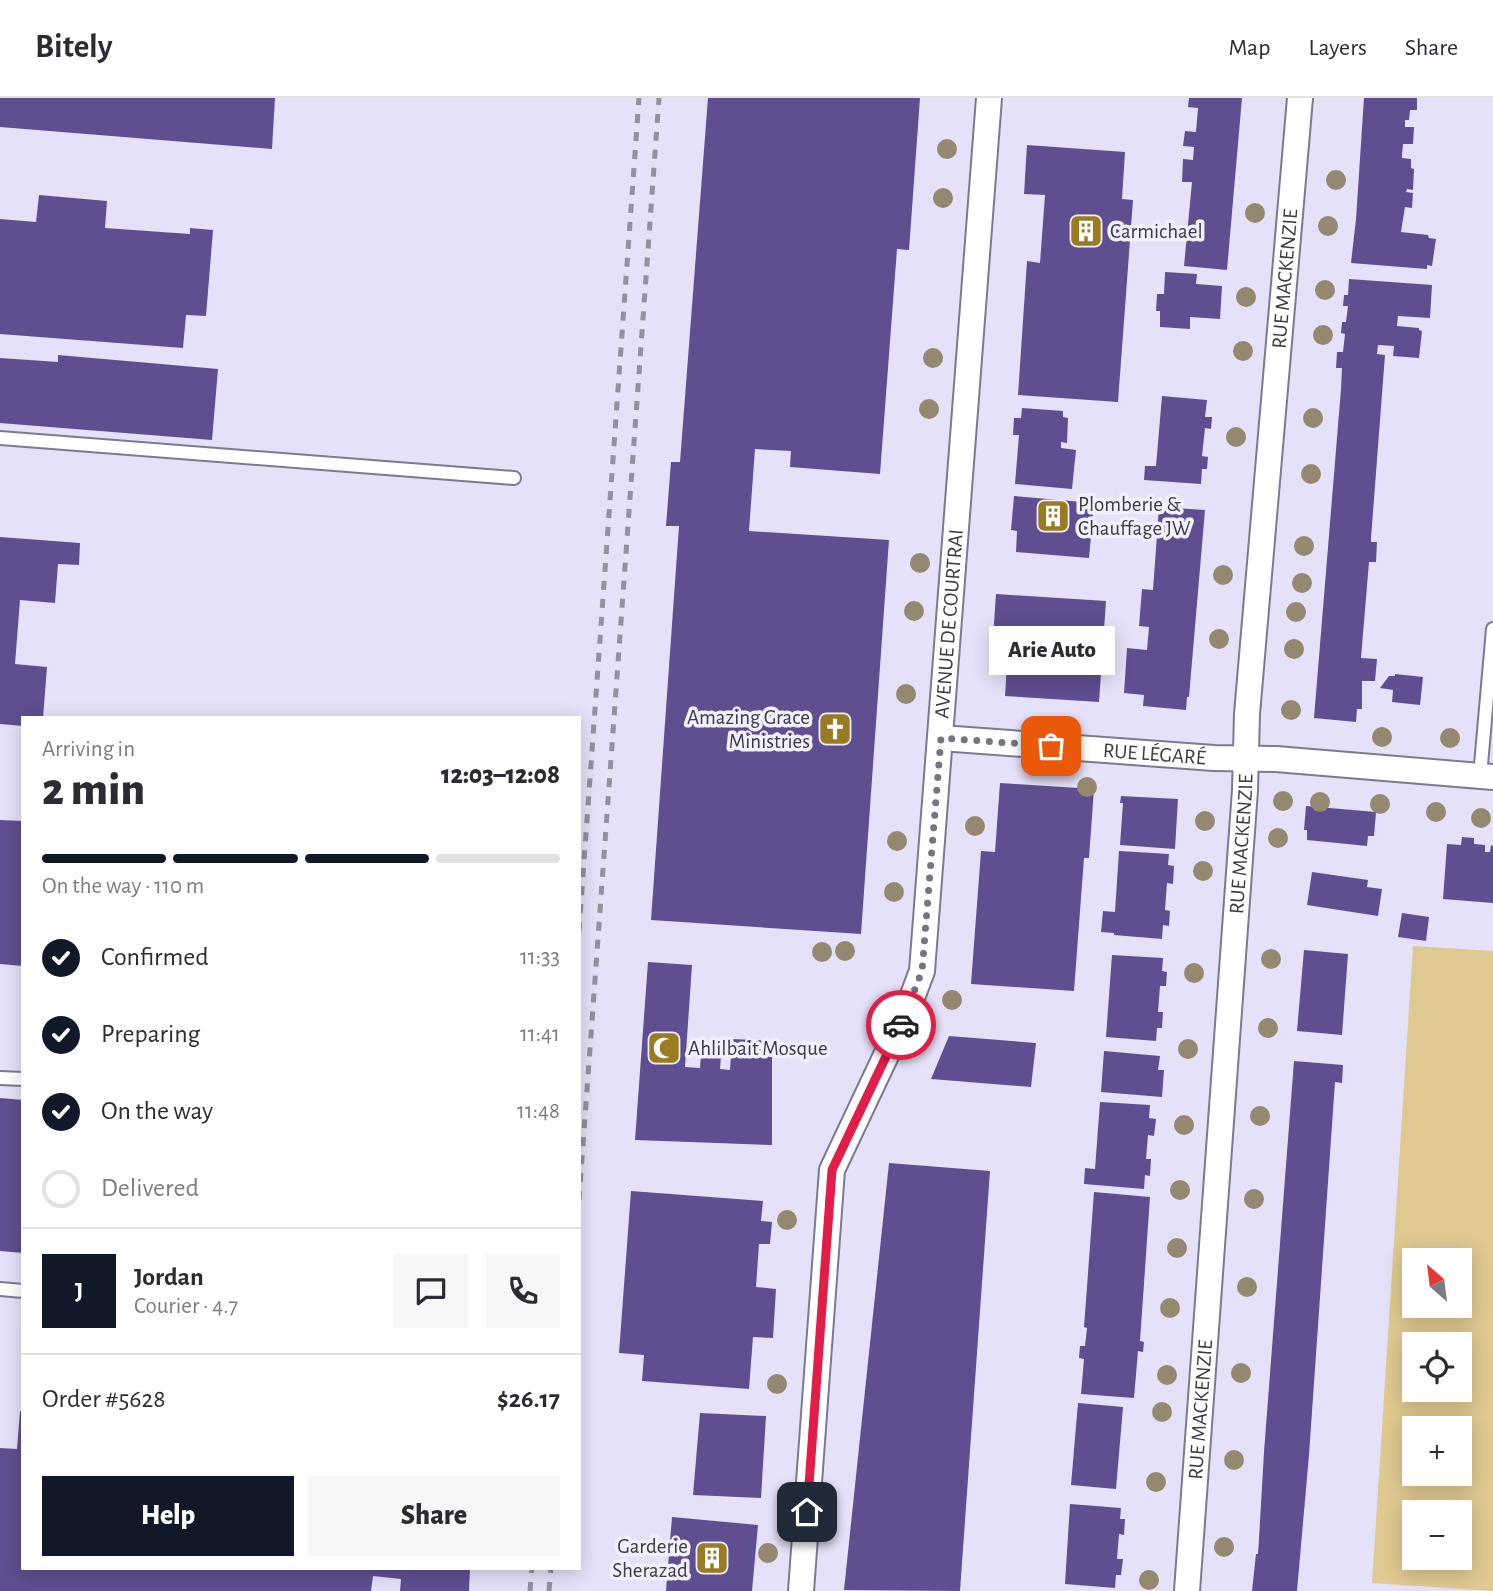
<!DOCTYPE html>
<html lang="en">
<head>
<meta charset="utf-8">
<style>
	body { margin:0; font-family:"Alegreya Sans",sans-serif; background:#f7f7f7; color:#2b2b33; height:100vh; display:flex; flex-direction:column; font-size:26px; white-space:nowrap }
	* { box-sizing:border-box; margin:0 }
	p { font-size:23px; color:#7c7c81 }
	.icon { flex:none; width:38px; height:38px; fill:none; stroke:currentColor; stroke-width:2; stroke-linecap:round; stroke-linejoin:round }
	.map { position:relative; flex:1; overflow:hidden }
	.details { position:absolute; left:21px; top:618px; width:560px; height:854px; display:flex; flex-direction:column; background:#fff; border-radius:0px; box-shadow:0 4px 18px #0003 }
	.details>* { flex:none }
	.needle { width:46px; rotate:332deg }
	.controls { position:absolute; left:1402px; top:1150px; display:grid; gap:14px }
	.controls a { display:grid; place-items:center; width:70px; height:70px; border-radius:0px; background:#fff; box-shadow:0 4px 18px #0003; font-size:35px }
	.pin { position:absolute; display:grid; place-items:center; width:60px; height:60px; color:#fff; margin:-30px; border-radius:14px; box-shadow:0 4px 10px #0006 }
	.courier { position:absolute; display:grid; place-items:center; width:70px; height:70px; margin:-35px; border:5px solid #e11d48; border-radius:50%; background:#fff; color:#222; box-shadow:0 2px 9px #0007 }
	.bubble { position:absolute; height:49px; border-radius:0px; background:#fff; box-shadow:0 4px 18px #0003; font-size:23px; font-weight:800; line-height:49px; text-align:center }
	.overview em { font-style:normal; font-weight:800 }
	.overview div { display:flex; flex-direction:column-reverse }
	.overview { display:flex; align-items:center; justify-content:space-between; height:119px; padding:0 21px }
	h1 { font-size:46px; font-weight:800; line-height:52px }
	.bar { display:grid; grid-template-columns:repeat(4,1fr); gap:10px 7px; align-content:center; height:84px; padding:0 21px }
	.bar i { height:9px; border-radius:5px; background:#e1e1e2 }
	.bar .active { background:#111827 }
	.bar p { grid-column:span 4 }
	.line { display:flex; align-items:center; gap:18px; padding:0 21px; border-top:2px solid #e1e1e2 }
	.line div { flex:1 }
	.round { display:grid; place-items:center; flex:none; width:74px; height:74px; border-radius:0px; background:#f7f7f7 }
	ol { padding:0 21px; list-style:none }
	li { display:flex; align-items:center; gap:21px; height:77px }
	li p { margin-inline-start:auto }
	li .icon { padding:7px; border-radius:50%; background:#111827; color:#fff; stroke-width:4 }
	li:last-child { color:#7c7c81 }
	li i { width:38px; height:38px; border:4px solid #e1e1e2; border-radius:50% }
	.primary-button { display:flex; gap:14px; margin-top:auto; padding:14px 21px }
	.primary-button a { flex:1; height:80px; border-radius:0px; background:#111827; color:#fff; font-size:28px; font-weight:800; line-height:80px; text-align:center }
	.primary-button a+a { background:#f7f7f7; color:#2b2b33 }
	header { display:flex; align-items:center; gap:42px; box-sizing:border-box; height:98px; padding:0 35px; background:#fff; border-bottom:2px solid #e1e1e2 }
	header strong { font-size:33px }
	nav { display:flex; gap:38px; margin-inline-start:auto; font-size:24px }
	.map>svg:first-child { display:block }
	.green { fill:#dfc990; fill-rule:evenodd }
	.building { fill:#5f4f90 }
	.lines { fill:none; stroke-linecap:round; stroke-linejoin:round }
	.service-casing { stroke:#7d798e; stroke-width:16 }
	.minor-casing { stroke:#7d798e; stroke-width:28 }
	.service { stroke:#fff; stroke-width:12 }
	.minor { stroke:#fff; stroke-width:24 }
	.rail { stroke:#9390a0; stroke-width:5; stroke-dasharray:9 9; stroke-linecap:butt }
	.tree { fill:#958870 }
	.done { stroke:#777482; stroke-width:7; stroke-dasharray:0 12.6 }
	.route { stroke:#e11d48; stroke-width:9 }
	.labels { text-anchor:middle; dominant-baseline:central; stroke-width:7; stroke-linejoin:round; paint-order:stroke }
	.poi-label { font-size:21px; fill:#3c3a43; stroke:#f2effe; text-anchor:start }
	.street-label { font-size:21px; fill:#3c3a43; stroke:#f2effe }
</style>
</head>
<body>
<header>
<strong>Bitely</strong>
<nav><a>Map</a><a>Layers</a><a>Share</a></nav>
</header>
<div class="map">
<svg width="1493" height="1493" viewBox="0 0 1493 1493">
	<rect width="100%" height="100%" fill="#e5e1f8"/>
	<path class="green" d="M 1413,848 L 1493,853 L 1493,1493 L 1372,1485 ZM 1414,1162 L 1460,1162 L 1460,1208 L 1414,1208 ZM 1414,1246 L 1460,1246 L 1460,1292 L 1414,1292 ZM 1414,1330 L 1460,1330 L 1460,1376 L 1414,1376 ZM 1414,1414 L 1460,1414 L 1460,1460 L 1414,1460 Z"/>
	<g class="building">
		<polygon points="0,0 275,0 272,51 0,29"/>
		<polygon points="708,0 920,0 909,152 897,151 880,376 790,369 791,353 755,351 749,433 889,442 861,836 651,822 679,428 666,428 671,364 680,364"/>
		<polygon points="1189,0 1242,0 1227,172 1184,168 1192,84 1182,84 1183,61 1193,62 1194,49 1183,48 1185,33 1196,34 1198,10 1188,9"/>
		<polygon points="1364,0 1417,0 1417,12 1410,12 1409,22 1405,22 1405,29 1414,29 1413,46 1403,46 1402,57 1402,60 1411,61 1411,70 1414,71 1413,92 1407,91 1406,94 1413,95 1412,110 1405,109 1401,134 1428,137 1429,140 1436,141 1432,168 1427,167 1427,171 1351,165 1356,121"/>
		<polygon points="1027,47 1125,54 1122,101 1133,102 1118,304 1018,297 1027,163 1040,165 1045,97 1024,96"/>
		<polygon points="39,97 107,103 105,130 190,136 190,130 213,132 206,218 186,217 183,250 0,236 0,121 36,124"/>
		<polygon points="1165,174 1197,176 1196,186 1222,188 1220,221 1190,219 1190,231 1160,229 1160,213 1156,213 1157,196 1164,196"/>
		<polygon points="1349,181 1432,187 1430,220 1398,218 1397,228 1419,230 1419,232 1422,233 1419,260 1393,258 1394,248 1378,247 1377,256 1385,257 1371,440 1371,444 1377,444 1376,464 1369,464 1361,560 1377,561 1375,583 1362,583 1362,611 1357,611 1356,624 1314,620 1341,291 1342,270 1336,270 1337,254 1343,254 1345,236 1341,235 1342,224 1346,224 1348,208 1343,208 1344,197 1348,197"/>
		<polygon points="58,257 218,271 212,342 0,325 0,260 58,264"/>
		<polygon points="1162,298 1207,302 1205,319 1212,319 1211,331 1205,330 1202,358 1208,359 1207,371 1202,371 1201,386 1144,382 1145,368 1156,368"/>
		<polygon points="1022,310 1063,313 1063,319 1068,320 1067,345 1061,344 1061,350 1076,352 1072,391 1015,386 1019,337 1013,337 1014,320 1021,320"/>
		<polygon points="1014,398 1094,405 1089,460 1016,454 1017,433 1011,432"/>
		<polygon points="1159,409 1205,412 1189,599 1187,599 1186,612 1143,608 1144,597 1124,595 1127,550 1147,552 1149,529 1139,528 1142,491 1153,492"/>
		<polygon points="0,439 80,445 79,467 58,466 55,505 20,502 15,566 47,569 43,620 23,620 23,628 0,626"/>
		<polygon points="996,496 1106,503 1099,604 1005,598 1008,548 1084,552 1084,546 993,540"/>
		<polygon points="1395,576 1423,579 1420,607 1392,604 1393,592 1380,590 1389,578 1395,578"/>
		<polygon points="1000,685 1094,691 1089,760 1084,760 1074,893 971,886 981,753 995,754"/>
		<polygon points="1121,698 1178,701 1175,751 1120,747 1123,705 1120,705"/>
		<polygon points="1306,708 1376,714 1374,738 1368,738 1367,748 1307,742 1307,732 1304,732"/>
		<polygon points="0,722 23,723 23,868 0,866"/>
		<polygon points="1462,739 1474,740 1474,746 1485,747 1485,754 1490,754 1491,747 1493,748 1493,805 1443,801 1447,746 1461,747"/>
		<polygon points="1119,753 1169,756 1168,767 1174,768 1173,786 1167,785 1165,812 1170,813 1169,828 1163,827 1162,841 1114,837 1114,835 1101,834 1103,813 1115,814"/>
		<polygon points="1312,774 1368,782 1367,789 1382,791 1378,818 1307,807"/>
		<polygon points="1402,815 1429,819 1426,843 1398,839"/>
		<polygon points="1304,852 1348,856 1342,937 1297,933"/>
		<polygon points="1112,857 1163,860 1162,873 1167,874 1166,888 1160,888 1158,914 1163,914 1162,930 1157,930 1156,943 1106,939"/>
		<polygon points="648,864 692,867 685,969 700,970 701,956 721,958 720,971 730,972 732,941 772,943 772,1047 635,1042"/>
		<polygon points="949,938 1036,945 1031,989 931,981"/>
		<polygon points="1104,953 1160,958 1158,972 1164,972 1162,999 1101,994"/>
		<polygon points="1294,963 1343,967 1342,985 1335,984 1309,1357 1297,1493 1252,1493 1256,1456 1258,1456 1259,1441 1264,1354"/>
		<polygon points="0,1000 23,1002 23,1155 0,1153"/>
		<polygon points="1100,1004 1150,1007 1149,1020 1156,1021 1154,1038 1148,1037 1146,1061 1151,1061 1150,1078 1145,1077 1144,1091 1084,1086 1085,1070 1095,1071"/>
		<polygon points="889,1065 990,1073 960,1493 844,1492"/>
		<polygon points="631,1093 763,1103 761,1123 772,1124 770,1146 759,1146 756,1189 776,1191 773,1240 753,1239 749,1291 642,1283 644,1257 619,1255"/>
		<polygon points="1094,1094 1150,1099 1140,1243 1144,1244 1143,1254 1138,1253 1134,1300 1081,1296 1084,1261 1079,1260 1080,1248 1085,1248 1087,1230 1084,1229"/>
		<polygon points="1078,1305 1123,1309 1116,1391 1071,1387"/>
		<polygon points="20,1313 23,1313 23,1470 470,1470 469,1493 400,1493 401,1481 373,1478 371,1493 0,1493 0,1350 17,1351"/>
		<polygon points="700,1315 766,1318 761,1400 693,1397"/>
		<polygon points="1070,1406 1121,1410 1120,1421 1125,1421 1124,1437 1119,1436 1117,1461 1123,1461 1121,1477 1116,1477 1115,1490 1065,1486"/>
		<polygon points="672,1419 758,1427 752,1493 666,1493"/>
	</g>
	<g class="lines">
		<defs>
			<g id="service">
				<polyline points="0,340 514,380"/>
				<polyline points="1480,678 1493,531"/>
				<polyline points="0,980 23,981"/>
				<polyline points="0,1191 23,1193"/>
			</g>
			<g id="minor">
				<path id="s1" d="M 941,640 L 1214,660 L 1276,661 L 1493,679"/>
				<path id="s2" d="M 801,1493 L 832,1072 L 907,913 L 922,873 L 989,0"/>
				<path id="s3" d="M 1187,1493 L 1245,692 L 1247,616 L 1300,0"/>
			</g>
		</defs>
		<use href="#service" class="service-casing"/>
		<use href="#minor" class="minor-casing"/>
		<use href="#service" class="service"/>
		<use href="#minor" class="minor"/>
		<g class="rail">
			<polyline points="579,833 639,0"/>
			<polyline points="579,1102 659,0"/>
			<polyline points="530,1493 532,1470"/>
			<polyline points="549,1493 551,1470"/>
		</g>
	</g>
	<g class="tree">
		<circle cx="947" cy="51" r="10"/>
		<circle cx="1336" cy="82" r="10"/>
		<circle cx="943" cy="100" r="10"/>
		<circle cx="1255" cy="115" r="10"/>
		<circle cx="1328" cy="128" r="10"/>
		<circle cx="1325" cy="192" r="10"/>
		<circle cx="1246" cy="199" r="10"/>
		<circle cx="1323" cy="237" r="10"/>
		<circle cx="1243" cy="253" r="10"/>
		<circle cx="933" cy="260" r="10"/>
		<circle cx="929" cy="311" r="10"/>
		<circle cx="1313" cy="320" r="10"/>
		<circle cx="1236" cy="339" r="10"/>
		<circle cx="1311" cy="376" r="10"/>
		<circle cx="1304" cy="448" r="10"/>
		<circle cx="920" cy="465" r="10"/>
		<circle cx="1223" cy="477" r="10"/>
		<circle cx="1302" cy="485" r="10"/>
		<circle cx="914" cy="513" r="10"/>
		<circle cx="1296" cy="514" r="10"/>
		<circle cx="1219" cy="541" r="10"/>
		<circle cx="1294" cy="551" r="10"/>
		<circle cx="906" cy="596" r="10"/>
		<circle cx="1291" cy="612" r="10"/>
		<circle cx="1382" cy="639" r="10"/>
		<circle cx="1450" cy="640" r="10"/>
		<circle cx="1087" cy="689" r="10"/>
		<circle cx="1283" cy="703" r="10"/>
		<circle cx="1320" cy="704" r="10"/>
		<circle cx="1380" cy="706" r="10"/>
		<circle cx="1436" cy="714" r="10"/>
		<circle cx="1481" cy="720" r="10"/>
		<circle cx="1205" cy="723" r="10"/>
		<circle cx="975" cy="728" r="10"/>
		<circle cx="1278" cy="740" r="10"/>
		<circle cx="897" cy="743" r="10"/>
		<circle cx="1203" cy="773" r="10"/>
		<circle cx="894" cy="794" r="10"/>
		<circle cx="845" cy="853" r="10"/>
		<circle cx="822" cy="854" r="10"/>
		<circle cx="1271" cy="861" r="10"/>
		<circle cx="1194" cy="875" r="10"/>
		<circle cx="952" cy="902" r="10"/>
		<circle cx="1268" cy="930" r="10"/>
		<circle cx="1188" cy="951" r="10"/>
		<circle cx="1260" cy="1018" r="10"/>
		<circle cx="1184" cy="1027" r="10"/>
		<circle cx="1180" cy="1092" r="10"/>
		<circle cx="1254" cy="1101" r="10"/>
		<circle cx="787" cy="1122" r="10"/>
		<circle cx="1177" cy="1150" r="10"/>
		<circle cx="1247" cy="1189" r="10"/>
		<circle cx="1170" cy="1210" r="10"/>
		<circle cx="1241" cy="1275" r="10"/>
		<circle cx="1167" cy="1277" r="10"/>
		<circle cx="777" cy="1286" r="10"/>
		<circle cx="1162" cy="1314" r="10"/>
		<circle cx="1234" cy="1362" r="10"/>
		<circle cx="1156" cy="1384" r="10"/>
		<circle cx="1224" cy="1449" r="10"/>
		<circle cx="768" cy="1455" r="10"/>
		<circle cx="1149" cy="1482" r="10"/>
	</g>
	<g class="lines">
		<polyline class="done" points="901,927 922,873 941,640 1051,648"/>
		<polyline class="route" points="807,1414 832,1072 901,927"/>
	</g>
	<defs>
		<symbol id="building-square" viewBox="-11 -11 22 22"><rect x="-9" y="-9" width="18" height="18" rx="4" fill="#997b24" stroke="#f2effe"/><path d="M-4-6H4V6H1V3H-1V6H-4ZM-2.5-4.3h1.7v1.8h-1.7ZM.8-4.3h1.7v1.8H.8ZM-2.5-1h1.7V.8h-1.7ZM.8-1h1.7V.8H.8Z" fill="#fff"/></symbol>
		<symbol id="church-square" viewBox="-11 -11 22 22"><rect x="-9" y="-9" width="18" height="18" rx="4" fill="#997b24" stroke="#f2effe"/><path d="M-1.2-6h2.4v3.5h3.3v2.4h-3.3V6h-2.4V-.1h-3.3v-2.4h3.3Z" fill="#fff"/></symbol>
		<symbol id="mosque-square" viewBox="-11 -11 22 22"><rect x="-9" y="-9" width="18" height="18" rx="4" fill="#997b24" stroke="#f2effe"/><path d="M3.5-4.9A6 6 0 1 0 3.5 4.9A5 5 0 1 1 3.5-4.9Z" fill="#fff"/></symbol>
	</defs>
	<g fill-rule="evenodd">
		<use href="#building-square" x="1067" y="114" width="38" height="38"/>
		<use href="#building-square" x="1034" y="399" width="38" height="38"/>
		<use href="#church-square" x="816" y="612" width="38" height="38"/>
		<use href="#mosque-square" x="645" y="931" width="38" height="38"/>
		<use href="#building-square" x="693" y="1441" width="38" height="38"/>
	</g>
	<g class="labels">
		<g class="poi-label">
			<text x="1110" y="133">Carmichael</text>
			<text x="1078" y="406">Plomberie &amp;<tspan x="1078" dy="24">Chauffage JW</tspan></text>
			<text x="810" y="619" text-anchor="end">Amazing Grace<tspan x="810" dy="24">Ministries</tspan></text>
			<text x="688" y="950">Ahlilbait Mosque</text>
			<text x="688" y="1448" text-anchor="end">Garderie<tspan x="688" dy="24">Sherazad</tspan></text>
		</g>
		<g class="street-label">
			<text stroke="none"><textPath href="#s3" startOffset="1316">RUE MACKENZIE</textPath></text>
			<text stroke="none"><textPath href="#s2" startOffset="989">AVENUE DE COURTRAI</textPath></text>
			<text stroke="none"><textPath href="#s1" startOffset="214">RUE LÉGARÉ</textPath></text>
			<text stroke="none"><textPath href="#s3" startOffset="749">RUE MACKENZIE</textPath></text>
			<text stroke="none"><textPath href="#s3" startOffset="182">RUE MACKENZIE</textPath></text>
		</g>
	</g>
</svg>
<div class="controls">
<a><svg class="needle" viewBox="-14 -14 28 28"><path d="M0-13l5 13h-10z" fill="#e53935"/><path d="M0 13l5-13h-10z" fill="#7c7c81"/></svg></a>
<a><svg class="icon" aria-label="locate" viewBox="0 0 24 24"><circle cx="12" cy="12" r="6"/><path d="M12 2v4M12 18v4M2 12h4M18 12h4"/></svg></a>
<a>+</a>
<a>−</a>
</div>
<div class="pin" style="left:1051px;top:648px;background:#ea580c"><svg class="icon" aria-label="bag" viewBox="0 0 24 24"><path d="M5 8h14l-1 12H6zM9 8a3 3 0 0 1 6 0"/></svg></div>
<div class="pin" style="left:807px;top:1414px;background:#1f2937"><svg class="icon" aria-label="home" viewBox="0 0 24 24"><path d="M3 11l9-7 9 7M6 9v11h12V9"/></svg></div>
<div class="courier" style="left:901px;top:927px"><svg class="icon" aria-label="car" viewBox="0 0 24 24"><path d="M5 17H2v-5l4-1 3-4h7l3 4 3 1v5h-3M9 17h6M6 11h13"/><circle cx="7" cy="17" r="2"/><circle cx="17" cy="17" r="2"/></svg></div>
<div class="bubble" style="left:989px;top:528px;width:126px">Arie Auto</div>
<section class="details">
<div class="overview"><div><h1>2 min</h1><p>Arriving in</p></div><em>12:03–12:08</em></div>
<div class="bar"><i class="active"></i><i class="active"></i><i class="active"></i><i></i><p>On the way · 110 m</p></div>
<ol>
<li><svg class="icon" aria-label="check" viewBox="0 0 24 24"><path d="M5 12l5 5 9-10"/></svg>Confirmed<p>11:33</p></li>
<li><svg class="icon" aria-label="check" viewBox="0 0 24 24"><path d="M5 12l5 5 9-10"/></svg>Preparing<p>11:41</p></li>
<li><svg class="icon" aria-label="check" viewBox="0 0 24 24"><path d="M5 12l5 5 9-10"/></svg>On the way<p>11:48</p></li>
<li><i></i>Delivered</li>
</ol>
<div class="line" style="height:126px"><b class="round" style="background:#111827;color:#fff">J</b><div><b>Jordan</b><p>Courier · 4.7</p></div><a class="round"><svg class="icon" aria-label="chat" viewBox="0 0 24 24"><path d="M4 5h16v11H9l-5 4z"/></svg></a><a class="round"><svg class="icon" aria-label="phone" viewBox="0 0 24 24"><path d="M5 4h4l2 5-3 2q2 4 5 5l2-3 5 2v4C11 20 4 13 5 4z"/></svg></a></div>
<div class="line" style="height:91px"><div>Order #5628</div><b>$26.17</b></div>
<div class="primary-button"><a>Help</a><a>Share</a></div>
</section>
</div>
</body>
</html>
